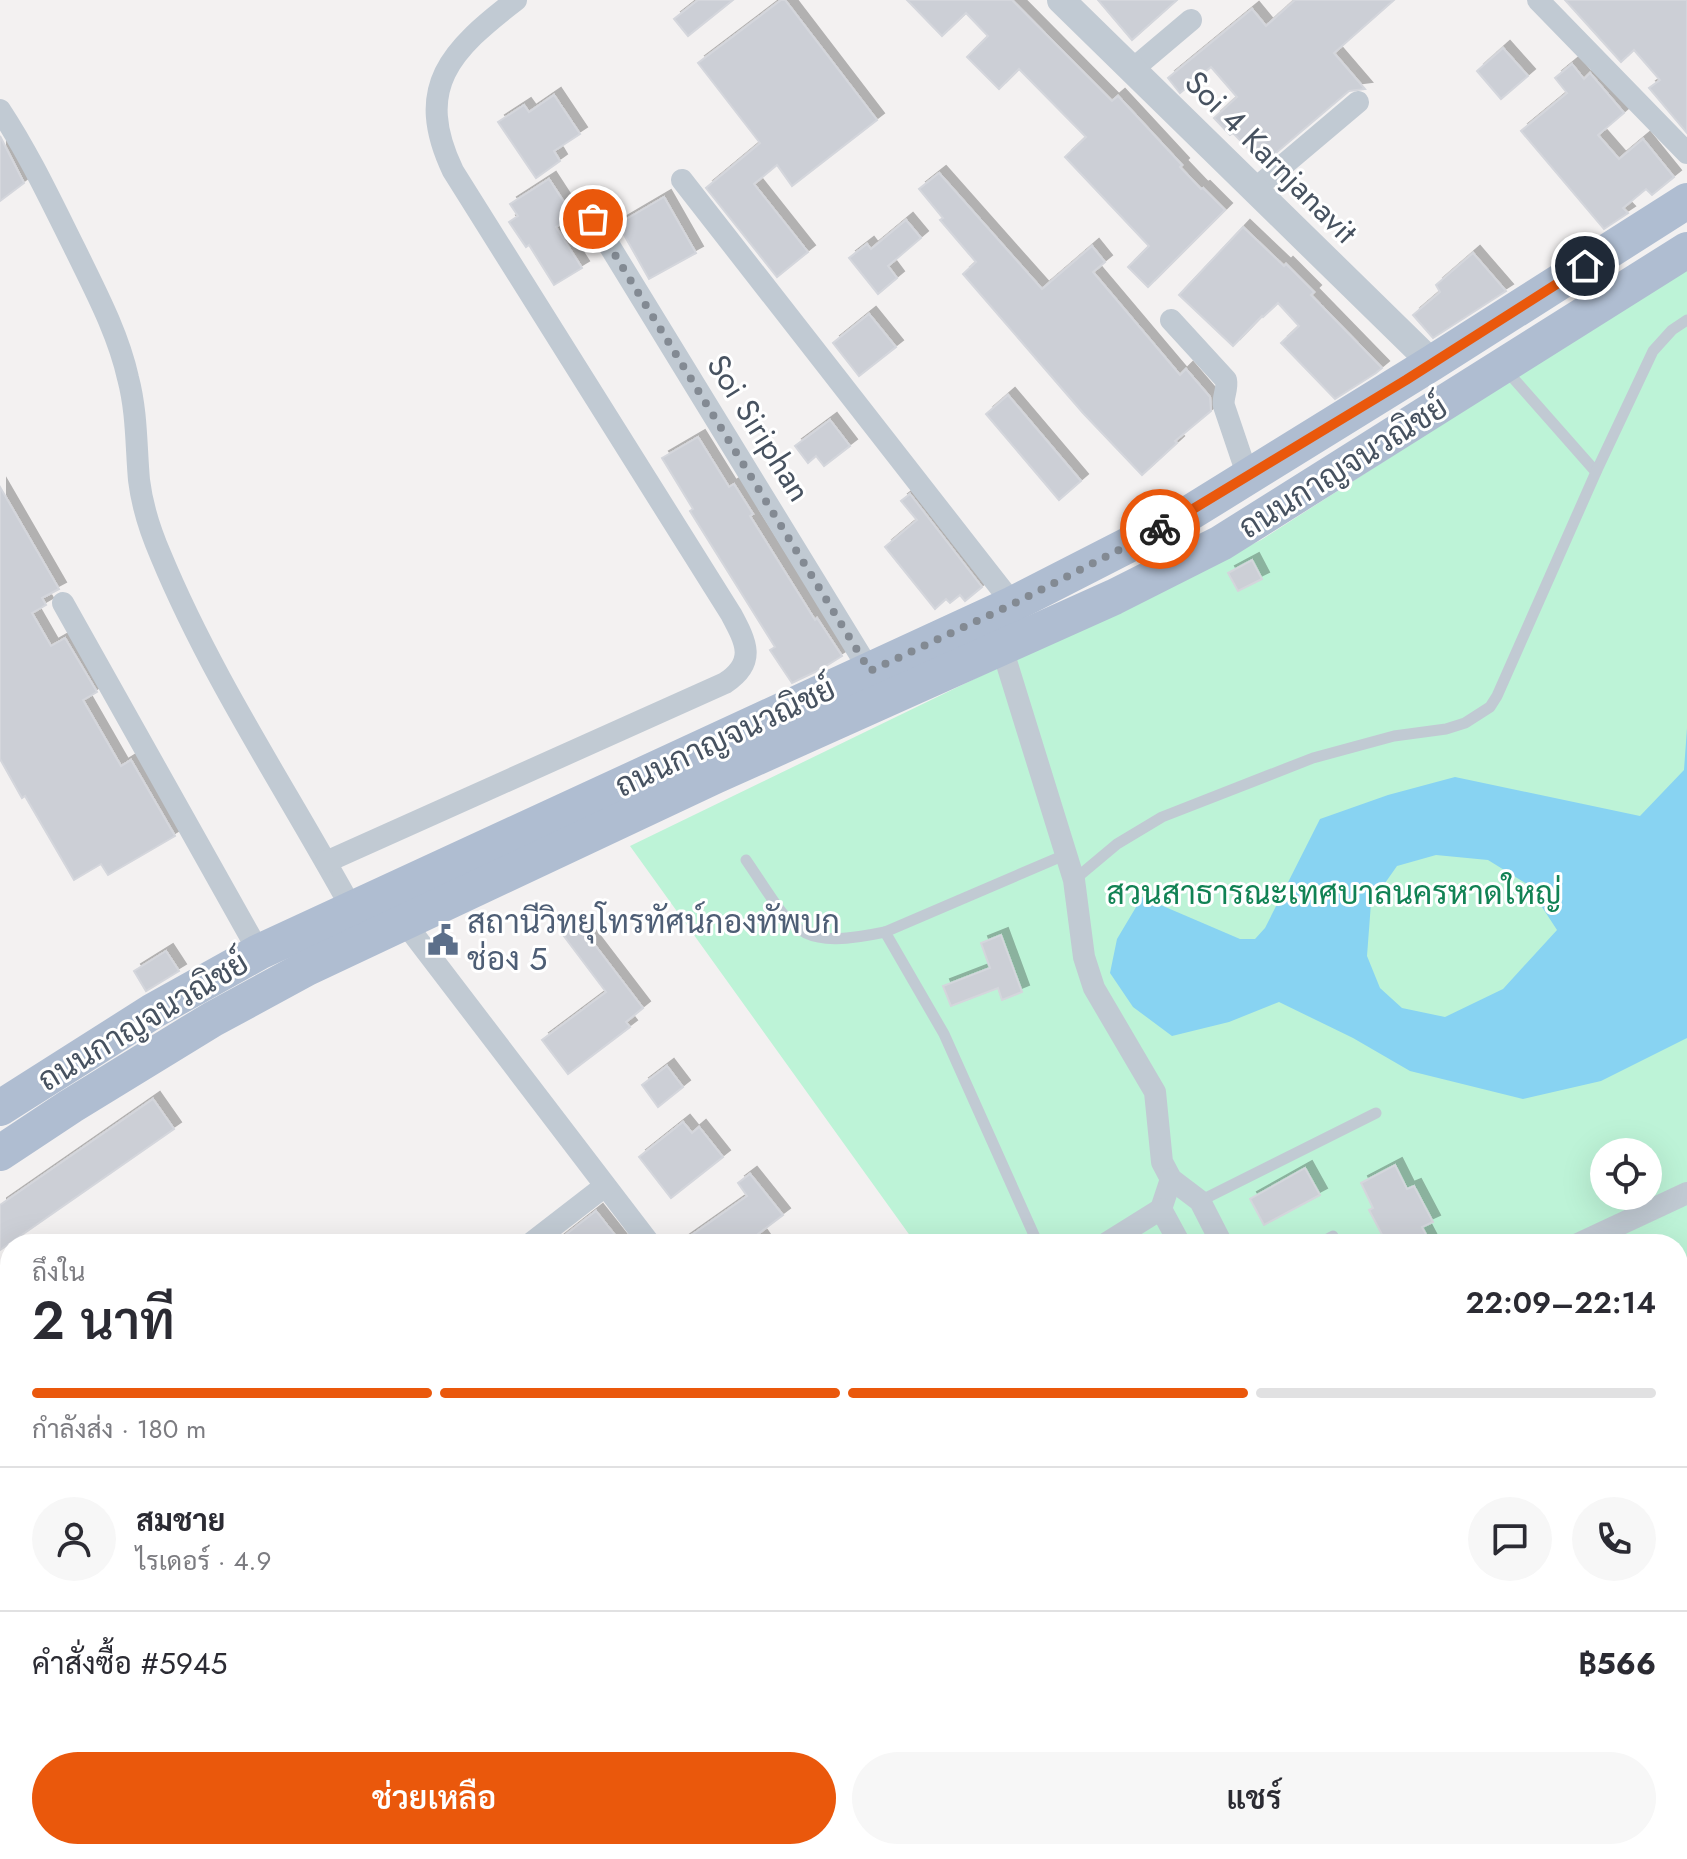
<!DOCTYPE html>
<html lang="th">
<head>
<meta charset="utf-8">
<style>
	body { margin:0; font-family:Jost,Sarabun,sans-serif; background:#f7f7f7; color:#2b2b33; height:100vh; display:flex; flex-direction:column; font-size:30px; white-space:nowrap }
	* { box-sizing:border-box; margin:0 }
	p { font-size:26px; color:#7c7c81 }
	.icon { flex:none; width:44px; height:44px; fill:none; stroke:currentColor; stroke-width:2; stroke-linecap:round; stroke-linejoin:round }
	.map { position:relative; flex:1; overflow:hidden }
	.drawer { position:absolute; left:0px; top:1234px; width:1688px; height:626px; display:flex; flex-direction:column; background:#fff; border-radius:32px 32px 0 0; box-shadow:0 8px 32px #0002 }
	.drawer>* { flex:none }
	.fabs { position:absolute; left:1590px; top:1138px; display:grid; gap:16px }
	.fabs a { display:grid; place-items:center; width:72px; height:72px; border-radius:50%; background:#fff; box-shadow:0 8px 32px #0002; font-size:40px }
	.pin { position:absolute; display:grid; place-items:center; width:68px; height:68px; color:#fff; margin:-34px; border:4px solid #fff; border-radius:50%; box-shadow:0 2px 8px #0007 }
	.courier { position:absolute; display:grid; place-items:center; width:80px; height:80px; margin:-40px; border:6px solid #ea580c; border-radius:50%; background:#fff; color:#222; box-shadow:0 2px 10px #0007 }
	.overview em { font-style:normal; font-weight:600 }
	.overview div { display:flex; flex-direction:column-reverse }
	.overview { display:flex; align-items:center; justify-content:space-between; height:136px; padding:0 32px }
	h1 { font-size:52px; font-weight:600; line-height:60px }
	.bar { display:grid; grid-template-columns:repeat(4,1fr); gap:12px 8px; align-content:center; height:96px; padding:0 32px }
	.bar i { height:10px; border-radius:6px; background:#e1e1e2 }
	.bar .active { background:#ea580c }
	.bar p { grid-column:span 4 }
	.line { display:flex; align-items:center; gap:20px; padding:0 32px; border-top:2px solid #e1e1e2 }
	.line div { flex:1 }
	.round { display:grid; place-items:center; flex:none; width:84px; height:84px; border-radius:42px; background:#f7f7f7 }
	.cta { display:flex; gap:16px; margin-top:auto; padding:16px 32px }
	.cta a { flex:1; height:92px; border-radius:48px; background:#ea580c; color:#fff; font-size:32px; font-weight:600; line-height:92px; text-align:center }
	.cta a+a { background:#f7f7f7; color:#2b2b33 }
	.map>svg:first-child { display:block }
	.green { fill:#bdf3d7; fill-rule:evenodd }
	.water { fill:#88d3f2; fill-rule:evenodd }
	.building { fill:#cccfd6; stroke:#d4d6dc; stroke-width:2; filter:url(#shadow) }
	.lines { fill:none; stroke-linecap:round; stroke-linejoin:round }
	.service { stroke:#c1cad3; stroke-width:11 }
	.minor { stroke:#c1cad3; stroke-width:22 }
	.tertiary { stroke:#c1cad3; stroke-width:28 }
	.primary { stroke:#afbdd1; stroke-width:36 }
	.done { stroke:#838a93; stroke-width:8; stroke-dasharray:0 14.4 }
	.route { stroke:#ea580c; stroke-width:10 }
	.labels { text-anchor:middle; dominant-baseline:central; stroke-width:6; stroke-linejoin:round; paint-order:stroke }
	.street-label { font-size:32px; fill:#475260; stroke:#fff }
	.park-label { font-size:32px; fill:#118254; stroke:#fff }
	.service-label { font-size:32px; fill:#4e5e75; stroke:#fff; text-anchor:start }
</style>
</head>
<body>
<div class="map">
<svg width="1687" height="1859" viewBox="0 0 1687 1859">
	<defs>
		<filter id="shadow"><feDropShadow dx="7" dy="-7" stdDeviation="0" flood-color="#0004"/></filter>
	</defs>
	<rect width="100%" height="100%" fill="#f3f1f1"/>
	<path class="green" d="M 1687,267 L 1687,1859 L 1028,1859 L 1037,1850 L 1678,1850 L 1678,1244 L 916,1244 L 630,846 L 1261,540 ZM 1604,1152 L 1648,1152 L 1648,1196 L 1604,1196 Z"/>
	<path class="water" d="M 1687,728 L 1687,1038 L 1601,1081 L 1523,1099 L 1410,1071 L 1353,1038 L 1279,1002 L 1229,1022 L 1172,1036 L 1133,1007 L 1110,973 L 1117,939 L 1142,897 L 1240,939 L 1255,939 L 1265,928 L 1320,819 L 1388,795 L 1455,777 L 1640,816 L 1684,770 ZM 1436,855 L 1488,860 L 1527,884 L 1557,930 L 1503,989 L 1445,1017 L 1402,1008 L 1380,988 L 1367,956 L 1371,903 L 1397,866 Z"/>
	<g class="building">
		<polygon points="698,0 733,0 688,36 674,19"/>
		<polygon points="781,0 785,0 877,120 792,186 777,165 754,184 808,252 777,277 706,188 760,143 698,63"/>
		<polygon points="907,0 1012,0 1112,101 1118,96 1182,165 1180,167 1201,189 1203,188 1225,210 1148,287 1128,267 1149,246 1065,157 1086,137 1019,69 999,89 967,57 988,36 966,13 942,36"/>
		<polygon points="1098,0 1177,0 1132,40"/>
		<polygon points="1295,0 1394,0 1334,53 1365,89 1349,91 1263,164 1233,133 1230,135 1214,118 1237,97 1211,67 1180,93 1168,78 1252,9 1266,26"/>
		<polygon points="1565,0 1687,0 1687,133 1649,88 1660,80 1634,50 1621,62"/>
		<polygon points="1503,48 1528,76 1501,99 1477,71"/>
		<polygon points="1572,64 1584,79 1590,73 1624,113 1598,135 1619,159 1643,139 1674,177 1652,195 1646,189 1623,208 1628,213 1604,229 1521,131 1567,93 1555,78"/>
		<polygon points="554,95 580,134 554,151 560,161 536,178 498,122 524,105 529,112"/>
		<polygon points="0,136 24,183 0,201"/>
		<polygon points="939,173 1042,289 1092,246 1105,262 1093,272 1180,375 1186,369 1210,397 1211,411 1175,441 1177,443 1142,475 1083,413 963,274 976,262 940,220 943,218 919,189"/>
		<polygon points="549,179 573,216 556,227 582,268 554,285 529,245 526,247 509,222 518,216 510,204"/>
		<polygon points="664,197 696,253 649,279 618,224"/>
		<polygon points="906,220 921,238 888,266 897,278 878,294 849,258 867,244 871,249"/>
		<polygon points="1243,227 1284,266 1286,264 1314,292 1311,295 1382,368 1376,373 1335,399 1281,343 1299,326 1278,303 1263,317 1262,316 1233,346 1179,295"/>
		<polygon points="1473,253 1506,291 1433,338 1413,315 1440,292 1436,285"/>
		<polygon points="869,314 896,347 859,376 833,343"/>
		<polygon points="1008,395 1081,481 1059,500 986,414"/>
		<polygon points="830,420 850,446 824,466 816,456 808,463 795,446"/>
		<polygon points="698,437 729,487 734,484 753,514 750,516 815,620 817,618 842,656 821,669 792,683 770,650 775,647 690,511 693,509 662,458"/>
		<polygon points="0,487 59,589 42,598 46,605 32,613 51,646 65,638 97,692 83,700 121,766 131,760 175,836 108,875 101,864 74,880 25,796 22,798 0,759"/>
		<polygon points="910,494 982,587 965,601 960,595 950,603 946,599 935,609 885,547 917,520 901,501"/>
		<polygon points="1252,560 1262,579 1238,591 1228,573"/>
		<polygon points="575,919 643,1008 626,1022 630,1027 568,1074 542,1040 606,992 560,931"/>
		<polygon points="1001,935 1022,992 1002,1000 998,988 951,1006 943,986 990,968 981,943"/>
		<polygon points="166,951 179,971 146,991 134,971"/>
		<polygon points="667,1066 683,1087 658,1107 642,1085"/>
		<polygon points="153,1099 174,1129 0,1250 0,1205"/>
		<polygon points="683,1122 692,1133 699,1127 723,1157 671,1198 639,1157"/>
		<polygon points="1395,1165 1407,1189 1414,1186 1433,1222 1422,1227 1431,1244 1387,1244 1369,1210 1373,1208 1361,1183"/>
		<polygon points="1305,1168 1320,1195 1264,1225 1250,1199"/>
		<polygon points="750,1174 783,1215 758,1234 765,1244 679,1244 747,1196 738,1183"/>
		<polygon points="596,1211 622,1244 554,1244 578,1225"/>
	</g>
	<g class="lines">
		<g class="service">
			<polyline points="1506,370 1596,472"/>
			<path d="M 746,860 C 794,930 794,951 885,932"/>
			<polyline points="1074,880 1117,844 1162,817 1313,758 1394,736 1446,729 1465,723 1490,707 1497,696 1596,472 1653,351 1672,330 1687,320"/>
			<polyline points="1200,1201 1376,1113"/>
			<polyline points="1038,1244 944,1034 885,932 1067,854"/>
			<polyline points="1318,1244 1333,1236"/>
		</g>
		<g class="minor">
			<polyline points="1538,0 1687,153"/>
			<polyline points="1133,69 1191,20"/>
			<path d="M 0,110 C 29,154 51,201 75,249 C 95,290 118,333 128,378 C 137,412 136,446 139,480 C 142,505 151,533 161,556 C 212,679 288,792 352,909"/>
			<polyline points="682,180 1013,604"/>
			<polyline points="1255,189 1358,102"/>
			<polyline points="593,219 870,671"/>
			<path d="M 1171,320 L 1226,380 C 1228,390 1222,397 1224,406 L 1248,477"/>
			<polyline points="63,603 259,952"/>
			<polyline points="1002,648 1074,880 1084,957 1094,988 1155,1092 1162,1162 1171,1179 1200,1201 1222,1244"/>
			<path d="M 326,862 L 725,683 C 757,662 746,642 731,614 L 453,171 C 413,87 451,50 516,0"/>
			<polyline points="398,914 650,1244"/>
			<polyline points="1171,1179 1161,1209 1180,1244"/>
			<polyline points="530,1244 605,1186"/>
			<polyline points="1105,1244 1161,1209"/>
			<polyline points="1578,1244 1687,1193"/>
			<polyline points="0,1339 10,1350"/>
			<polyline points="0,1756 10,1745"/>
			<polyline points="0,1778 10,1788"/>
			<polyline points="71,1850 80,1859"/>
			<polyline points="214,1850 222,1859"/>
			<polyline points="608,1850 616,1858"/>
			<polyline points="415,1859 425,1850"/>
		</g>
		<polyline class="tertiary" points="1061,0 1432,363"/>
		<g class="primary">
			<polyline points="0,1108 153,1011 259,952 1013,604 1183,517 1432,363 1687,201"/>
			<polyline points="0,1153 71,1106 213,1019 307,968 715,776 1114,597 1221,543 1687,250"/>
		</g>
	</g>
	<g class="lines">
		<polyline class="done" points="593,219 870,671 1013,604 1160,529"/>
		<polyline class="route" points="1160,529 1406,380 1585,266"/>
	</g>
	<defs>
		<symbol id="civic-bare" viewBox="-9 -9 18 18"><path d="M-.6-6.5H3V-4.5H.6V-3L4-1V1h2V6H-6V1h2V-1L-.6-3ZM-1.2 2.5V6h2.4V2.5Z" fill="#5c6f8a" stroke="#fff" stroke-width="2.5" paint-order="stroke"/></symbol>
	</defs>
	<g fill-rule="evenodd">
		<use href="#civic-bare" x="421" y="918" width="44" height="44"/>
	</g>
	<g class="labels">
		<g class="street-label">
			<text transform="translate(1271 157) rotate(45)">Soi 4 Karnjanavit</text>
			<text transform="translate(759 428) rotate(58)">Soi Siriphan</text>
			<text transform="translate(1343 467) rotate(-32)">ถนนกาญจนวณิชย์</text>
			<text transform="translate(725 737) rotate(-25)">ถนนกาญจนวณิชย์</text>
			<text transform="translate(143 1021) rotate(-31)">ถนนกาญจนวณิชย์</text>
		</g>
		<g class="park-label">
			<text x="1334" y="893">สวนสาธารณะเทศบาลนครหาดใหญ่</text>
		</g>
		<g class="service-label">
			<text x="467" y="922">สถานีวิทยุโทรทัศน์กองทัพบก<tspan x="467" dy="37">ช่อง 5</tspan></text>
		</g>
	</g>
</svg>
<div class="fabs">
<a><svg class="icon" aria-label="locate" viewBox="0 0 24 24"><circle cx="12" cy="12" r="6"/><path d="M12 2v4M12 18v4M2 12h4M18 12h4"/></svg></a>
</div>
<div class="pin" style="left:593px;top:219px;background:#ea580c"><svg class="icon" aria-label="bag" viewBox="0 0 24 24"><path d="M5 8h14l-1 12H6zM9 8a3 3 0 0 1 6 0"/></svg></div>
<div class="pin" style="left:1585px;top:266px;background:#1f2937"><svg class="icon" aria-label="home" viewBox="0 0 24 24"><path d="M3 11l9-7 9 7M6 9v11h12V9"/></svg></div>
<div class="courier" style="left:1160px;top:529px"><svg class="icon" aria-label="bike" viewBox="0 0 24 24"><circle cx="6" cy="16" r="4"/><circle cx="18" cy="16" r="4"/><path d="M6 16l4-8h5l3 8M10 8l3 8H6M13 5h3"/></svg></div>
<section class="drawer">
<div class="overview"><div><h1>2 นาที</h1><p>ถึงใน</p></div><em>22:09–22:14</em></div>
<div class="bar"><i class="active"></i><i class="active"></i><i class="active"></i><i></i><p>กำลังส่ง · 180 m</p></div>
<div class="line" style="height:144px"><a class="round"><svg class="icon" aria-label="person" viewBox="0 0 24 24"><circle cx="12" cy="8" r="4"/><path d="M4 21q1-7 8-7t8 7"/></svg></a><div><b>สมชาย</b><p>ไรเดอร์ · 4.9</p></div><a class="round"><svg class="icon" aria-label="chat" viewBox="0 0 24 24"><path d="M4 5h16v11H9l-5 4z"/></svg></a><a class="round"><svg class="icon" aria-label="phone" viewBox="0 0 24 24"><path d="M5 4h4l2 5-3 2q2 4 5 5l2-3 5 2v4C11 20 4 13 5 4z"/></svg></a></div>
<div class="line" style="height:104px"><div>คำสั่งซื้อ #5945</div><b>฿566</b></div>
<div class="cta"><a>ช่วยเหลือ</a><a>แชร์</a></div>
</section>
</div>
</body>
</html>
